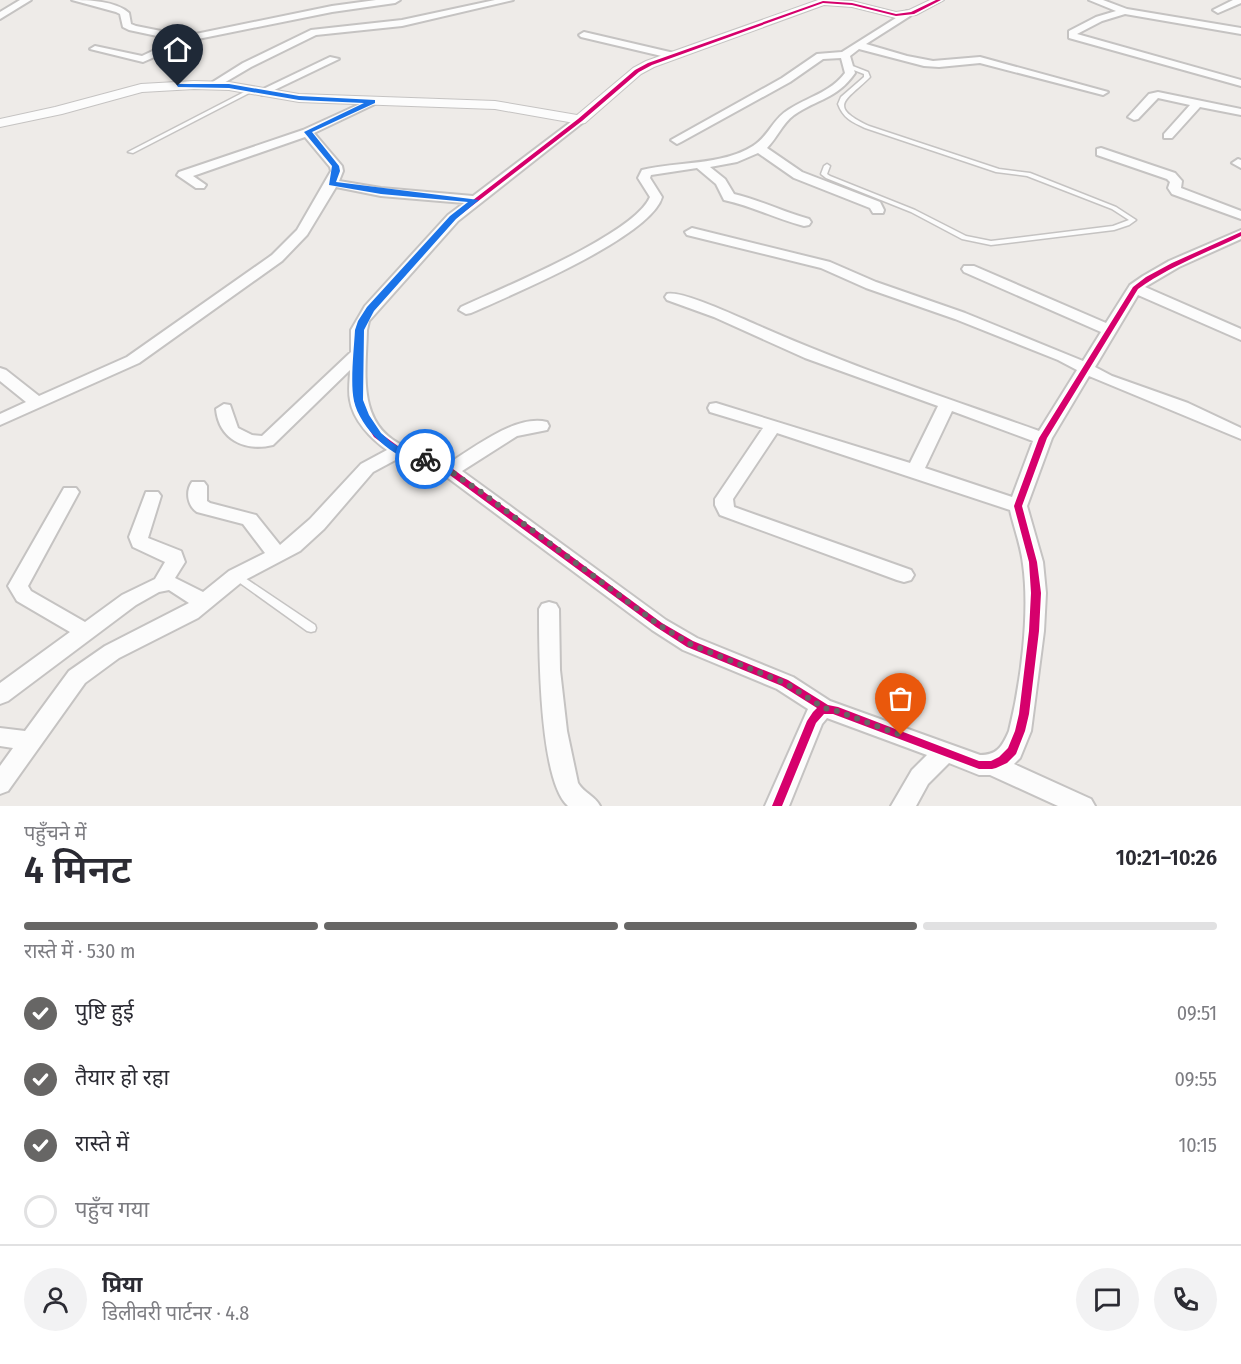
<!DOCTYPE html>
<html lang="hi">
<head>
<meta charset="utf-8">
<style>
	body { margin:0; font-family:"Fira Sans Condensed","Noto Sans Devanagari",sans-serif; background:#f2f2f3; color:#2b2b33; height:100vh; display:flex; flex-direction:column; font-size:22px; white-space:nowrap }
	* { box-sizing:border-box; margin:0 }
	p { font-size:20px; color:#7c7c81 }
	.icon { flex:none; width:33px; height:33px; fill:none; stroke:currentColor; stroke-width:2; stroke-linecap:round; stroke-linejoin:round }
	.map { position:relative; height:806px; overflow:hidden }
	.panel { display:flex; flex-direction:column; background:#fff; flex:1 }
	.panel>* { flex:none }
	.pin { position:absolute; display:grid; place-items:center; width:51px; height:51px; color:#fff; margin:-62px -26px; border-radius:50% 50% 50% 0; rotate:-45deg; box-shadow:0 0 6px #0007 }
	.pin .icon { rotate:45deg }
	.courier { position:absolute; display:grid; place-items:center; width:60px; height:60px; margin:-30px; border:4px solid #1a73e8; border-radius:50%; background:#fff; color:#222; box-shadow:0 2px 8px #0007 }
	.overview em { font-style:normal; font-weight:600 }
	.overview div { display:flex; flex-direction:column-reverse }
	.overview { display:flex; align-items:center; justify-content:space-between; height:102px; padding:0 24px }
	h1 { font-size:39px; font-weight:600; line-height:45px }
	.bar { display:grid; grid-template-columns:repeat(4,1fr); gap:9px 6px; align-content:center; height:72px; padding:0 24px }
	.bar i { height:8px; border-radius:4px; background:#e1e1e2 }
	.bar .selected { background:#676665 }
	.bar p { grid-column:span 4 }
	.line { display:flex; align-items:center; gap:15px; padding:0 24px; border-top:2px solid #e1e1e2 }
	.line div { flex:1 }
	.round { display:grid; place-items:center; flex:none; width:63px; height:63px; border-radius:32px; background:#f2f2f3 }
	ol { padding:0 24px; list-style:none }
	li { display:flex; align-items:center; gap:18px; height:66px }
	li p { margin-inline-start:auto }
	li .icon { padding:6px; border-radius:50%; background:#676665; color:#fff; stroke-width:4 }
	li:last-child { color:#7c7c81 }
	li i { width:33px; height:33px; border:3px solid #e1e1e2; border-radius:50% }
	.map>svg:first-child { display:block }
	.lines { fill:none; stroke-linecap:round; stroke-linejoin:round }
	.service-casing { stroke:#c5c3c2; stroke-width:3 }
	.minor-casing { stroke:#c5c3c2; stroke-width:4 }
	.tertiary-casing { stroke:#c5c3c2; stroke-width:2 }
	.service { fill:#fcfcfc; fill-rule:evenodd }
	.minor { fill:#fcfcfc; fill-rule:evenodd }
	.tertiary { fill:#fcfcfc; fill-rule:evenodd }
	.cycleway-casing { stroke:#fff; stroke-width:3 }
	.cycleway { fill:#d6006c; fill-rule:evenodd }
	.route { fill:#1a73e8 }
	.done { stroke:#676665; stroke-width:6; stroke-dasharray:0 10.8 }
</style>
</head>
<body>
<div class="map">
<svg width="1241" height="806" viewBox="0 0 1241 806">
	<rect width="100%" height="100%" fill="#eeebe8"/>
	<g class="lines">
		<defs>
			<g id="service">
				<path d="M 846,65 L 850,65 L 868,72 L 870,77 C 847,100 826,106 869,126 L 999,169 L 1030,173 L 1116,207 L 1136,220 L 1129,225 L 1114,230 L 991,245 L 962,239 L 911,212 L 826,178 L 821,174 L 824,166 L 827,164 L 830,166 L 827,174 L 830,176 L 915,210 L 966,236 L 991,241 L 1113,226 L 1129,220 L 1112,209 L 1027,176 L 996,172 L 865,128 C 852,122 843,118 838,104 L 841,97 L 864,77 L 864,74 L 846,67 Z"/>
				<polygon points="250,89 255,90 133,153 128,152"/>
				<polygon points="236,572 239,574 315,625 316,628 315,631 311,632 307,631 233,578 231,576 233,574"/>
			</g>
			<g id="minor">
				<polygon points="20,0 31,0 0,19 0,12"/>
				<path d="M 72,0 C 89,0 116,1 129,13 L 131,24 L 136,26 L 186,36 L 332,6 L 376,0 L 400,0 L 395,3 L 332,12 L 193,40 L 143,62 L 90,49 L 95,46 L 142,56 L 176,40 L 129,30 L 123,27 L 120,14 L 116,12 Z"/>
				<polygon points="495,0 513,0 402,26 316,35 251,67 217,87 213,88 208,85 243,63 311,30 402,20"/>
				<polygon points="1089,0 1103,0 1127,9 1241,28 1241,34 1125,14 1102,21 1077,34 1241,80 1241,86 1069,38 1069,31 1096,17 1116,11"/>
				<polygon points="1233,0 1241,0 1241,3 1218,13 1213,10"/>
				<path d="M 907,11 L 910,12 L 910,16 L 866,44 L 907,56 L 933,61 L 980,57 L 1108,92 L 1103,95 L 980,63 L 939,67 L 924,66 L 859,49 L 850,56 L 855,73 C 837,99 817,99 794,115 C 782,124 777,138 767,148 L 802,172 L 880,202 L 884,210 L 883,213 L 873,213 L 870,208 L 794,178 L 758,153 L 737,162 L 710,167 L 725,179 L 734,194 C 760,200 783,212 809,219 L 811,222 L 809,225 L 804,226 C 777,219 752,206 724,200 L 716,184 L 697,168 L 651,175 L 650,178 L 662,197 C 651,237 511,295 471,313 L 466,314 L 459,310 L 461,307 C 500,289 635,234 650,197 L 638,178 L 642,170 C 678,161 721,166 753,146 C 768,137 773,119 788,110 C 807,97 830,93 845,73 L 841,58 L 823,59 L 790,82 L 681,142 L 677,144 L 671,140 L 782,78 L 817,54 L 842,52 Z"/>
				<polygon points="584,32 674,53 675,55 670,58 581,37 579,35"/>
				<polygon points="330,57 339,59 266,94 262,95 257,92"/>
				<polygon points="1158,92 1241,109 1241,115 1200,107 1172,138 1164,138 1164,134 1190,105 1158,98 1138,119 1134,120 1128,117 1149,94"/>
				<path d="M 373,98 L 378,101 L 377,103 L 314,133 L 342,166 L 343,171 L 339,181 L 381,188 L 473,196 L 576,118 L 584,118 L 586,120 L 458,221 L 369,321 L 367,330 C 366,374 356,426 406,447 C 421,454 435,456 449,463 C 474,448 516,414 547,422 L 549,426 L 547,430 L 517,436 L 462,471 L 666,620 L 697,638 L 793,677 L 830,701 L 980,755 C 997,755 1002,747 1009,731 C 1021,683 1030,613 1023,564 C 1021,546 1014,528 1010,510 L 777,433 L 733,499 L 734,507 L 911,570 L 914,575 L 911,580 L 904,582 L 897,580 L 720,515 L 715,505 L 715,499 L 763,428 L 710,412 L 708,408 L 710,404 L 716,403 L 910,463 L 938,406 L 805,358 L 714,317 L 667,300 L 665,297 L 667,294 C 682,290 740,318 757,325 C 849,366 944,397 1039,431 L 1077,370 L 1058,360 L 955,319 L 866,288 L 821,268 L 687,235 L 685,232 L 692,228 L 830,262 L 876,282 L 965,313 L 1083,361 L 1101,332 L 964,272 L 962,269 L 964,266 L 974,266 L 1106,323 L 1130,285 L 1143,276 L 1169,261 L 1241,230 L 1241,239 L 1179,267 L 1145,287 L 1241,329 L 1241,340 L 1138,295 L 1095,367 L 1112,376 L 1188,403 L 1241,428 L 1241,439 L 1089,376 L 1052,438 L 1027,506 L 1043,562 L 1046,593 L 1044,631 L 1031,731 L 1020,758 L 1014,764 L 1091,799 L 1095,806 L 1058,806 L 990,775 L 979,775 L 949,763 L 928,784 L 916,806 L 891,806 L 912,770 L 927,755 L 827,718 L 822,724 L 789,806 L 765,806 L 808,709 L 777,689 L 683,650 L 652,630 L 444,475 L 421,463 L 401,457 L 373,472 L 324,529 L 300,551 L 243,581 L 198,618 L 119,658 L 85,683 L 8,791 L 0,794 L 0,766 L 13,748 L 0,746 L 0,728 L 25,731 L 69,671 L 105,646 L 189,603 L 169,590 L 159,592 L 136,605 L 8,701 L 0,704 L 0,683 L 70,632 L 17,601 L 8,586 L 64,488 L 76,488 L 79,492 L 28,586 L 31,591 L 85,622 L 122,595 L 155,579 L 165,562 L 133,547 L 129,537 L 146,492 L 158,492 L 161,496 L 148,538 L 181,551 L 185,562 L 175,578 L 203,592 L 229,571 L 265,553 L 243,524 L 197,512 C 188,506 185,492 192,482 L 204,482 L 207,486 L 207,501 L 210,503 L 256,515 L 280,545 L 310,519 L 361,464 L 387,450 C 371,439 353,420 350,400 C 348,390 350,379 350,370 L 273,445 C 244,452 219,439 216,409 L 224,404 L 230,405 L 238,428 L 252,435 L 262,436 L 351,352 L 351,330 L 365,306 L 448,215 L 464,203 L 381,196 L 336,187 L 307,235 L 282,261 L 139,363 L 0,425 L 0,414 L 26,402 L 0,381 L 0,368 L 6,370 L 39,396 L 127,357 L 272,255 L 297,230 L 331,171 L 330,167 L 305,137 L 193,176 L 206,185 L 204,188 L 196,188 L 177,175 L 179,172 L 303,130 ZM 952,411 L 1033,441 L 1012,497 L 925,468 Z"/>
				<polygon points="1101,148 1175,173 1182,181 1181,188 1241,211 1241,219 1172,194 1168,188 1170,182 1167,179 1097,155 1097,149"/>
				<polygon points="1238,159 1241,160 1241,168 1232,163"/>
				<path d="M 549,602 L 556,604 L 559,609 L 560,670 L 567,731 L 578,783 C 584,793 595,796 600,806 L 568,806 C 539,781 539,649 539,609 L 542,604 Z"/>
			</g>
			<polygon id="tertiary" points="818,0 852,1 896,12 909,10 930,0 944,0 916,15 896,18 852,7 824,5 654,67 641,74 585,123 580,124 495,109 299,102 229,90 194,89 142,92 62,114 0,127 0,119 55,107 141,84 194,81 229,82 299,94 495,101 577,115 633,68 646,61"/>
		</defs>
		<use href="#service" class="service-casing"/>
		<use href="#minor" class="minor-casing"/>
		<use href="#tertiary" class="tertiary-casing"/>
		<use href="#service" class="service"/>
		<use href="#minor" class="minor"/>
		<use href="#tertiary" class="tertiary"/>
		<defs>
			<path id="cycleway" d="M 936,0 L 941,0 L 914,14 L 896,16 L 852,5 L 823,3 L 652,65 L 639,72 L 582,121 L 455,219 L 373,310 L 365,321 L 362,330 L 362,400 L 368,415 L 380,433 L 402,449 L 430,457 L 453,469 L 662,623 L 693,641 L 788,680 L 828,705 L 838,707 L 979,761 L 991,761 L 999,757 L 1008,748 L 1015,731 L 1019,714 L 1029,631 L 1031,593 L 1029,562 L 1014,506 L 1039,438 L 1133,287 L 1146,277 L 1172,263 L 1241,232 L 1241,236 C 1206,253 1170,266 1138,289 L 1047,438 L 1022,506 L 1037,562 L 1041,593 L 1039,631 L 1029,714 L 1025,731 L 1016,754 L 1007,763 L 996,768 L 992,769 L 979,769 L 833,714 L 824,714 L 816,723 L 782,806 L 772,806 L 807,721 L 813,712 L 817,708 L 782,686 L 687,647 L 656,627 L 447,473 L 424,461 L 396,453 L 374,437 L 360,415 L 354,400 L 356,330 L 359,321 L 368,308 L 451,217 L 578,119 L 635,70 L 648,63 L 823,1 L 852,3 L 896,14 L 911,12 Z"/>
		</defs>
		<use href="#cycleway" class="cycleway-casing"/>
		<use href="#cycleway" class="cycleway"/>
	</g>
	<path class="route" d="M 176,84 L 229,84 L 299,96 L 375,100 L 375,103 L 312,132 L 339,166 L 340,171 L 336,182 L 479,200 L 456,219 L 374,311 L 364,330 L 363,400 L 369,415 L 381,433 L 391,442 L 402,449 L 428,457 L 428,461 C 398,466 360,429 354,401 C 350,383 354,349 355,330 L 358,321 L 367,307 L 450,216 L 468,202 L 381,194 L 329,185 L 332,166 L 304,132 L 364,103 L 299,100 L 229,88 L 178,87 Z"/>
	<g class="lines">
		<polyline class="done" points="425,459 450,471 481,492 659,625 690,644 785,683 824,708 834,710 901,735"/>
	</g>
</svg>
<div class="pin" style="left:901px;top:735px;background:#ea580c"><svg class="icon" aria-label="bag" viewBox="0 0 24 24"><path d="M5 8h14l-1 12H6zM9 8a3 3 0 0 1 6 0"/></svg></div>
<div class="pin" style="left:178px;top:86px;background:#1f2937"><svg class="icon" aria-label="home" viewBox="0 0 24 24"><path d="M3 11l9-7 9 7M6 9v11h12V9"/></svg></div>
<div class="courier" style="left:425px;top:459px"><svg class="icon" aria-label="bike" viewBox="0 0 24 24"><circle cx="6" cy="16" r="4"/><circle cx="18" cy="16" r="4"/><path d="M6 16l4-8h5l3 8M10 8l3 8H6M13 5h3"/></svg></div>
</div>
<section class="panel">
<div class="overview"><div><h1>4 मिनट</h1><p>पहुँचने में</p></div><em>10:21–10:26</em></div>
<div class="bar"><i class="selected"></i><i class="selected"></i><i class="selected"></i><i></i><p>रास्ते में · 530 m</p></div>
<ol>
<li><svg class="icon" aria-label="check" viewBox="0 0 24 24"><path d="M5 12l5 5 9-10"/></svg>पुष्टि हुई<p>09:51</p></li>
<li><svg class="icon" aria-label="check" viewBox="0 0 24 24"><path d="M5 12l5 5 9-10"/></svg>तैयार हो रहा<p>09:55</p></li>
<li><svg class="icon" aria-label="check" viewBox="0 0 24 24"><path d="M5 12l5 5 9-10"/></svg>रास्ते में<p>10:15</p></li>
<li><i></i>पहुँच गया</li>
</ol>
<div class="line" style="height:108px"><a class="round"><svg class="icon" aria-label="person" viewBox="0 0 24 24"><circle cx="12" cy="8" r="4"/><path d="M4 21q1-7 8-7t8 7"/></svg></a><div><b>प्रिया</b><p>डिलीवरी पार्टनर · 4.8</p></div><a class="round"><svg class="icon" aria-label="chat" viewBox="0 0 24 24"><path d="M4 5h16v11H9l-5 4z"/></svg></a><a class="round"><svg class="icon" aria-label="phone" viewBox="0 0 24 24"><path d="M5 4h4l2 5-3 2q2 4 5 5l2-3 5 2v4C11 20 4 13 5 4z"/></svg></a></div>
</section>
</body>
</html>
